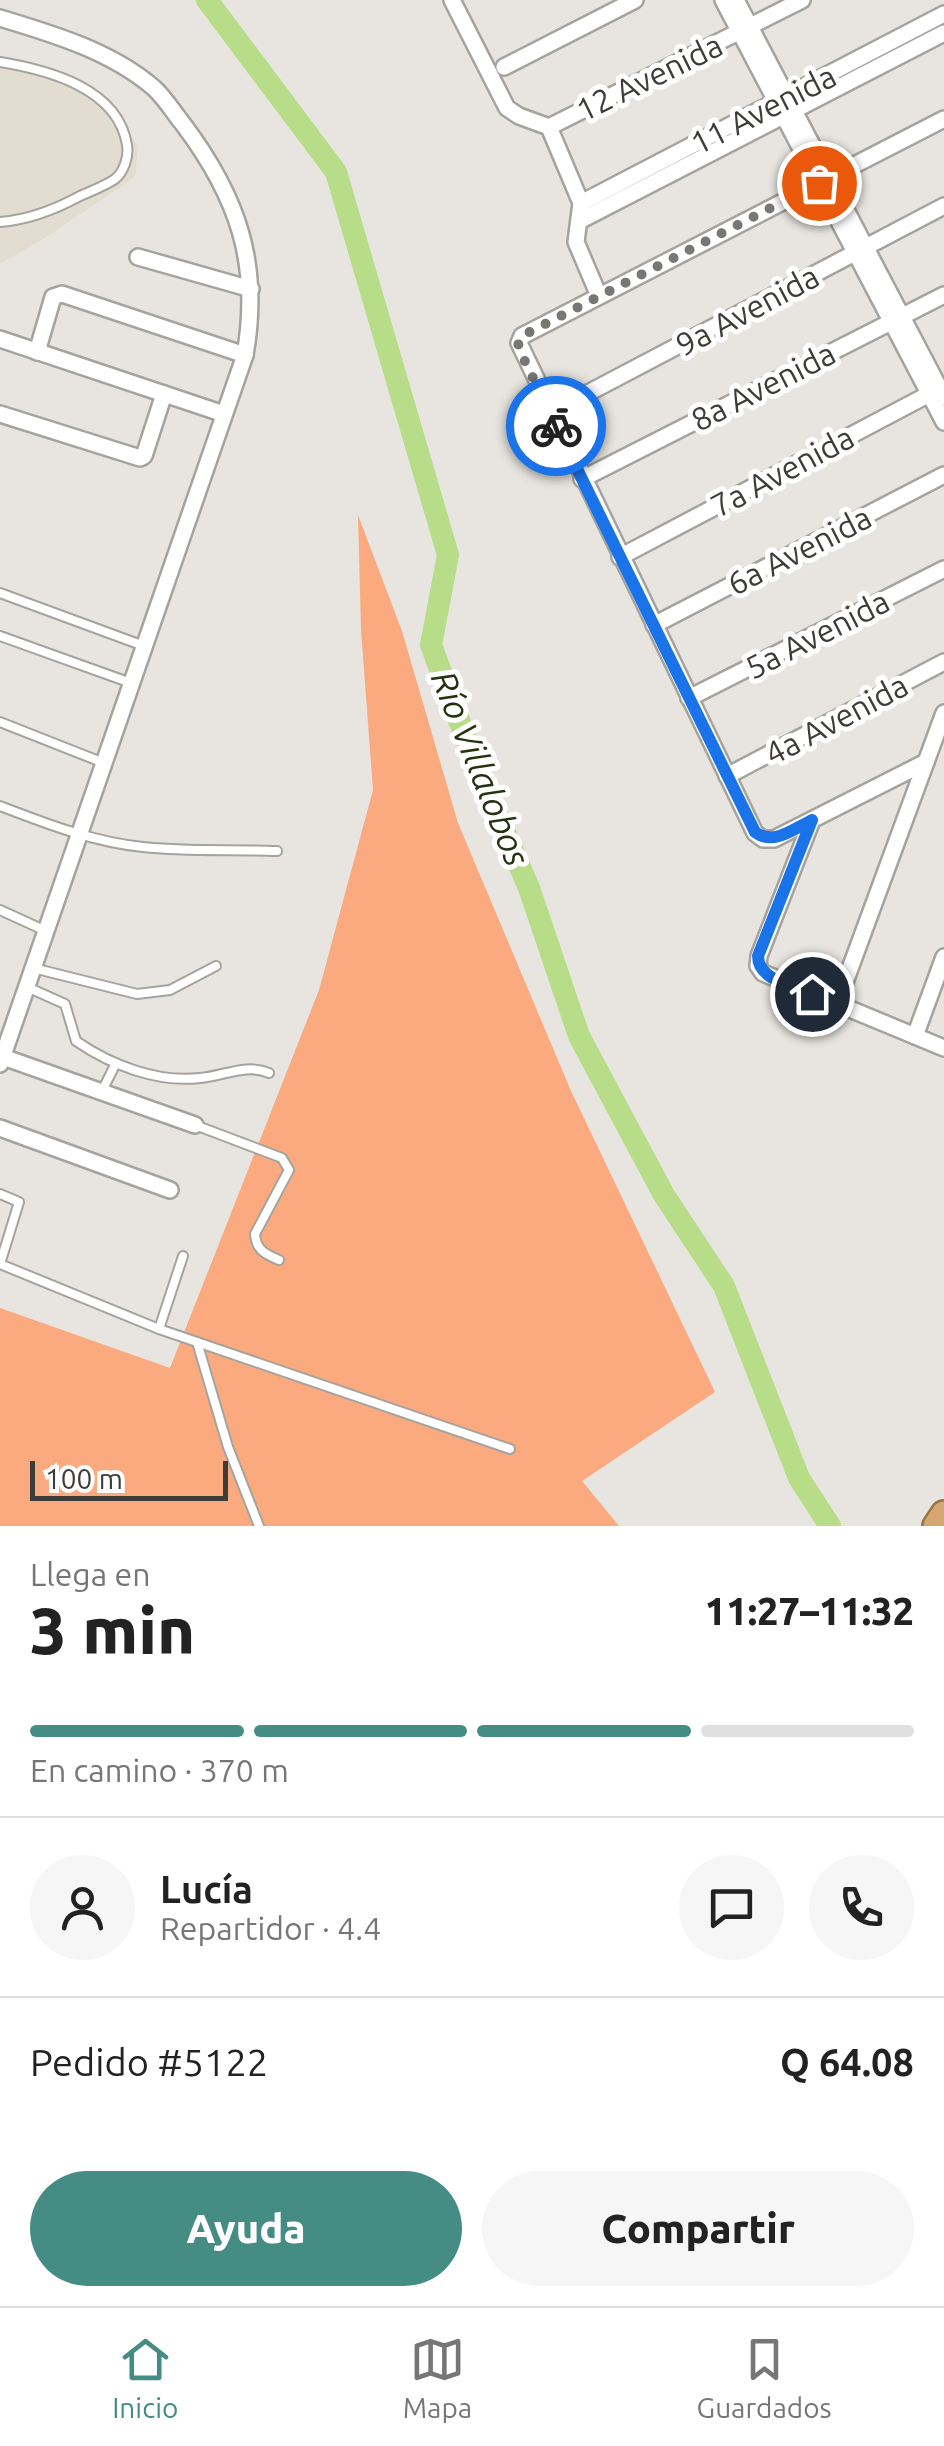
<!DOCTYPE html>
<html lang="es">
<head>
<meta charset="utf-8">
<style>
	body { margin:0; font-family:Ubuntu,sans-serif; background:#f6f6f6; color:#222; height:100vh; display:flex; flex-direction:column; font-size:38px; white-space:nowrap }
	* { box-sizing:border-box; margin:0 }
	p { font-size:32px; color:#767676 }
	.icon { flex:none; width:55px; height:55px; fill:none; stroke:currentColor; stroke-width:2; stroke-linecap:round; stroke-linejoin:round }
	.map { position:relative; height:1526px; overflow:hidden }
	.drawer { display:flex; flex-direction:column; background:#fff; flex:1 }
	.drawer>* { flex:none }
	.scale { position:absolute; left:30px; bottom:25px; width:198px; box-sizing:border-box; padding-left:10px; border:5px solid #3d3c39; border-top:0; font-size:28px; line-height:35px; white-space:nowrap; color:#3d3c39; -webkit-text-stroke:8px #fff; paint-order:stroke }
	.pin { position:absolute; display:grid; place-items:center; width:85px; height:85px; color:#fff; margin:-42px; border:5px solid #fff; border-radius:50%; box-shadow:0 2px 10px #0007 }
	.courier { position:absolute; display:grid; place-items:center; width:100px; height:100px; margin:-50px; border:8px solid #1a73e8; border-radius:50%; background:#fff; color:#222; box-shadow:0 2px 12px #0007 }
	.head em { font-style:normal; font-weight:800 }
	.head div { display:flex; flex-direction:column-reverse }
	.head { display:flex; align-items:center; justify-content:space-between; height:170px; padding:0 30px }
	h1 { font-size:65px; font-weight:800; line-height:75px }
	.bar { display:grid; grid-template-columns:repeat(4,1fr); gap:15px 10px; align-content:center; height:120px; padding:0 30px }
	.bar i { height:12px; border-radius:8px; background:#e0e0e0 }
	.bar .on { background:#458c85 }
	.bar p { grid-column:span 4 }
	.line { display:flex; align-items:center; gap:25px; padding:0 30px; border-top:2px solid #e0e0e0 }
	.line div { flex:1 }
	.round { display:grid; place-items:center; flex:none; width:105px; height:105px; border-radius:52px; background:#f6f6f6 }
	.cta { display:flex; gap:20px; margin-top:auto; padding:20px 30px }
	.cta a { flex:1; height:115px; border-radius:60px; background:#458c85; color:#fff; font-size:40px; font-weight:800; line-height:115px; text-align:center }
	.cta a+a { background:#f6f6f6; color:#222 }
	.tabs { display:flex; justify-content:space-around; align-items:center; height:140px; border-top:2px solid #e0e0e0; background:#fff; font-size:28px; color:#767676 }
	.tabs a { display:grid; justify-items:center; gap:5px }
	.tabs .on { color:#458c85 }
	.map>svg:first-child { display:block }
	.built { fill:#e2ddd0 }
	.green { fill:#faaa7e }
	.lines { fill:none; stroke-linecap:round; stroke-linejoin:round }
	.river { stroke:#b7dd88; stroke-width:22 }
	.service-casing { stroke:#a5a39e; stroke-width:12 }
	.minor-casing { stroke:#a5a39e; stroke-width:20 }
	.trunk-casing { stroke:#987347; stroke-width:30 }
	.service { stroke:#fff; stroke-width:8 }
	.minor { stroke:#fff; stroke-width:15 }
	.trunk { stroke:#d4a672; stroke-width:25 }
	.done { stroke:#797773; stroke-width:10; stroke-dasharray:0 18 }
	.route { stroke:#1a73e8; stroke-width:12 }
	.labels { text-anchor:middle; dominant-baseline:central; stroke-width:10; stroke-linejoin:round; paint-order:stroke }
	.street-label { font-size:32px; fill:#3d3c39; stroke:#fff }
	.water-label { font-size:35px; font-style:italic; fill:#24320f; stroke:#fff }
</style>
</head>
<body>
<div class="map">
<svg width="944" height="1526" viewBox="0 0 944 1526">
	<rect width="100%" height="100%" fill="#e8e5e0"/>
	<polygon class="built" points="0,57 40,67 86,93 121,121 138,146 135,177 45,238 0,264"/>
	<polygon class="green" points="358,515 402,631 458,823 571,1091 715,1392 582,1481 619,1526 0,1526 0,1308 170,1368 319,990 373,790 361,630"/>
	<g class="lines">
		<polyline class="river" points="207,0 336,172 448,555 431,645 475,763 529,888 579,1036 664,1195 724,1286 799,1478 830,1526"/>
		<defs>
			<g id="service">
				<path d="M 0,62 C 48,70 118,88 127,145 C 129,156 124,172 115,179 C 105,186 91,191 80,196 C 56,209 28,220 0,222"/>
				<polyline points="0,593 144,646"/>
				<polyline points="0,636 131,683"/>
				<polyline points="0,722 104,763"/>
				<path d="M 0,806 C 47,824 93,842 143,847 C 187,852 233,849 277,851"/>
				<polyline points="0,910 46,931"/>
				<polyline points="33,968 137,994 170,990 216,966"/>
				<path d="M 27,987 L 65,1004 L 76,1041 C 111,1065 157,1083 200,1078 C 224,1076 246,1063 269,1073"/>
				<polyline points="102,1091 116,1063"/>
				<path d="M 195,1125 L 282,1158 L 289,1170 L 255,1234 C 256,1250 265,1254 279,1260"/>
				<polyline points="0,1194 19,1202 0,1264"/>
				<polyline points="0,1264 159,1329 510,1449"/>
				<polyline points="159,1329 183,1256"/>
				<polyline points="197,1342 228,1447 259,1526"/>
			</g>
			<g id="minor">
				<polyline points="452,0 507,108 519,116 549,127 581,203 576,242 599,296"/>
				<polyline points="723,0 944,422"/>
				<polyline points="736,0 944,397"/>
				<path d="M 0,18 C 53,34 111,51 154,88 C 165,98 174,113 183,124 C 238,197 261,264 245,355 L 0,1064"/>
				<polyline points="504,67 635,0"/>
				<polyline points="549,127 802,0"/>
				<polyline points="581,203 944,14"/>
				<polyline points="581,220 944,33"/>
				<polyline points="138,257 251,289"/>
				<polyline points="0,339 224,414"/>
				<polyline points="37,352 53,297 62,294 245,355"/>
				<polyline points="550,413 944,206"/>
				<polyline points="0,414 140,458 144,456 164,394"/>
				<polyline points="582,479 944,295"/>
				<polyline points="620,557 935,391"/>
				<polyline points="654,625 944,475"/>
				<polyline points="689,698 944,569"/>
				<polyline points="926,762 774,839 763,839 755,833 519,343 522,336 944,119"/>
				<polyline points="727,776 944,662"/>
				<polyline points="812,820 759,956 758,966 763,973 944,1048"/>
				<polyline points="837,1004 944,713"/>
				<polyline points="915,1036 944,957"/>
				<polyline points="3,1057 195,1125"/>
				<polyline points="0,1128 170,1190"/>
			</g>
			<polyline id="trunk" points="936,1526 944,1514"/>
		</defs>
		<use href="#service" class="service-casing"/>
		<use href="#minor" class="minor-casing"/>
		<use href="#trunk" class="trunk-casing"/>
		<use href="#service" class="service"/>
		<use href="#minor" class="minor"/>
		<use href="#trunk" class="trunk"/>
	</g>
	<g class="lines">
		<polyline class="done" points="556,426 520,351 518,343 522,336 819,183"/>
		<path class="route" d="M 556,426 L 755,832 C 773,846 794,829 812,820 L 758,956 C 758,980 793,986 812,994"/>
	</g>
	<g class="labels">
		<g class="street-label">
			<text transform="translate(649 77) rotate(-26)">12 Avenida</text>
			<text transform="translate(763 109) rotate(-27)">11 Avenida</text>
			<text transform="translate(747 310) rotate(-28)">9a Avenida</text>
			<text transform="translate(763 386) rotate(-27)">8a Avenida</text>
			<text transform="translate(782 471) rotate(-28)">7a Avenida</text>
			<text transform="translate(799 550) rotate(-27)">6a Avenida</text>
			<text transform="translate(817 634) rotate(-27)">5a Avenida</text>
			<text transform="translate(836 719) rotate(-28)">4a Avenida</text>
		</g>
		<g class="water-label">
			<text transform="translate(481 768) rotate(68)">Río Villalobos</text>
		</g>
	</g>
</svg>
<div class="scale">100 m</div>
<div class="pin" style="left:819px;top:183px;background:#ea580c"><svg class="icon" aria-label="bag" viewBox="0 0 24 24"><path d="M5 8h14l-1 12H6zM9 8a3 3 0 0 1 6 0"/></svg></div>
<div class="pin" style="left:812px;top:994px;background:#1f2937"><svg class="icon" aria-label="home" viewBox="0 0 24 24"><path d="M3 11l9-7 9 7M6 9v11h12V9"/></svg></div>
<div class="courier" style="left:556px;top:426px"><svg class="icon" aria-label="bike" viewBox="0 0 24 24"><circle cx="6" cy="16" r="4"/><circle cx="18" cy="16" r="4"/><path d="M6 16l4-8h5l3 8M10 8l3 8H6M13 5h3"/></svg></div>
</div>
<section class="drawer">
<div class="head"><div><h1>3 min</h1><p>Llega en</p></div><em>11:27–11:32</em></div>
<div class="bar"><i class="on"></i><i class="on"></i><i class="on"></i><i></i><p>En camino · 370 m</p></div>
<div class="line" style="height:180px"><a class="round"><svg class="icon" aria-label="person" viewBox="0 0 24 24"><circle cx="12" cy="8" r="4"/><path d="M4 21q1-7 8-7t8 7"/></svg></a><div><b>Lucía</b><p>Repartidor · 4.4</p></div><a class="round"><svg class="icon" aria-label="chat" viewBox="0 0 24 24"><path d="M4 5h16v11H9l-5 4z"/></svg></a><a class="round"><svg class="icon" aria-label="phone" viewBox="0 0 24 24"><path d="M5 4h4l2 5-3 2q2 4 5 5l2-3 5 2v4C11 20 4 13 5 4z"/></svg></a></div>
<div class="line" style="height:130px"><div>Pedido #5122</div><b>Q 64.08</b></div>
<div class="cta"><a>Ayuda</a><a>Compartir</a></div>
</section>
<nav class="tabs">
<a class="on"><svg class="icon" aria-label="home" viewBox="0 0 24 24"><path d="M3 11l9-7 9 7M6 9v11h12V9"/></svg>Inicio</a>
<a><svg class="icon" aria-label="map" viewBox="0 0 24 24"><path d="M3 6l6-2 6 2 6-2v14l-6 2-6-2-6 2zM9 4v14M15 6v14"/></svg>Mapa</a>
<a><svg class="icon" aria-label="saved" viewBox="0 0 24 24"><path d="M7 4h10v16l-5-4-5 4z"/></svg>Guardados</a>
</nav>
</body>
</html>
